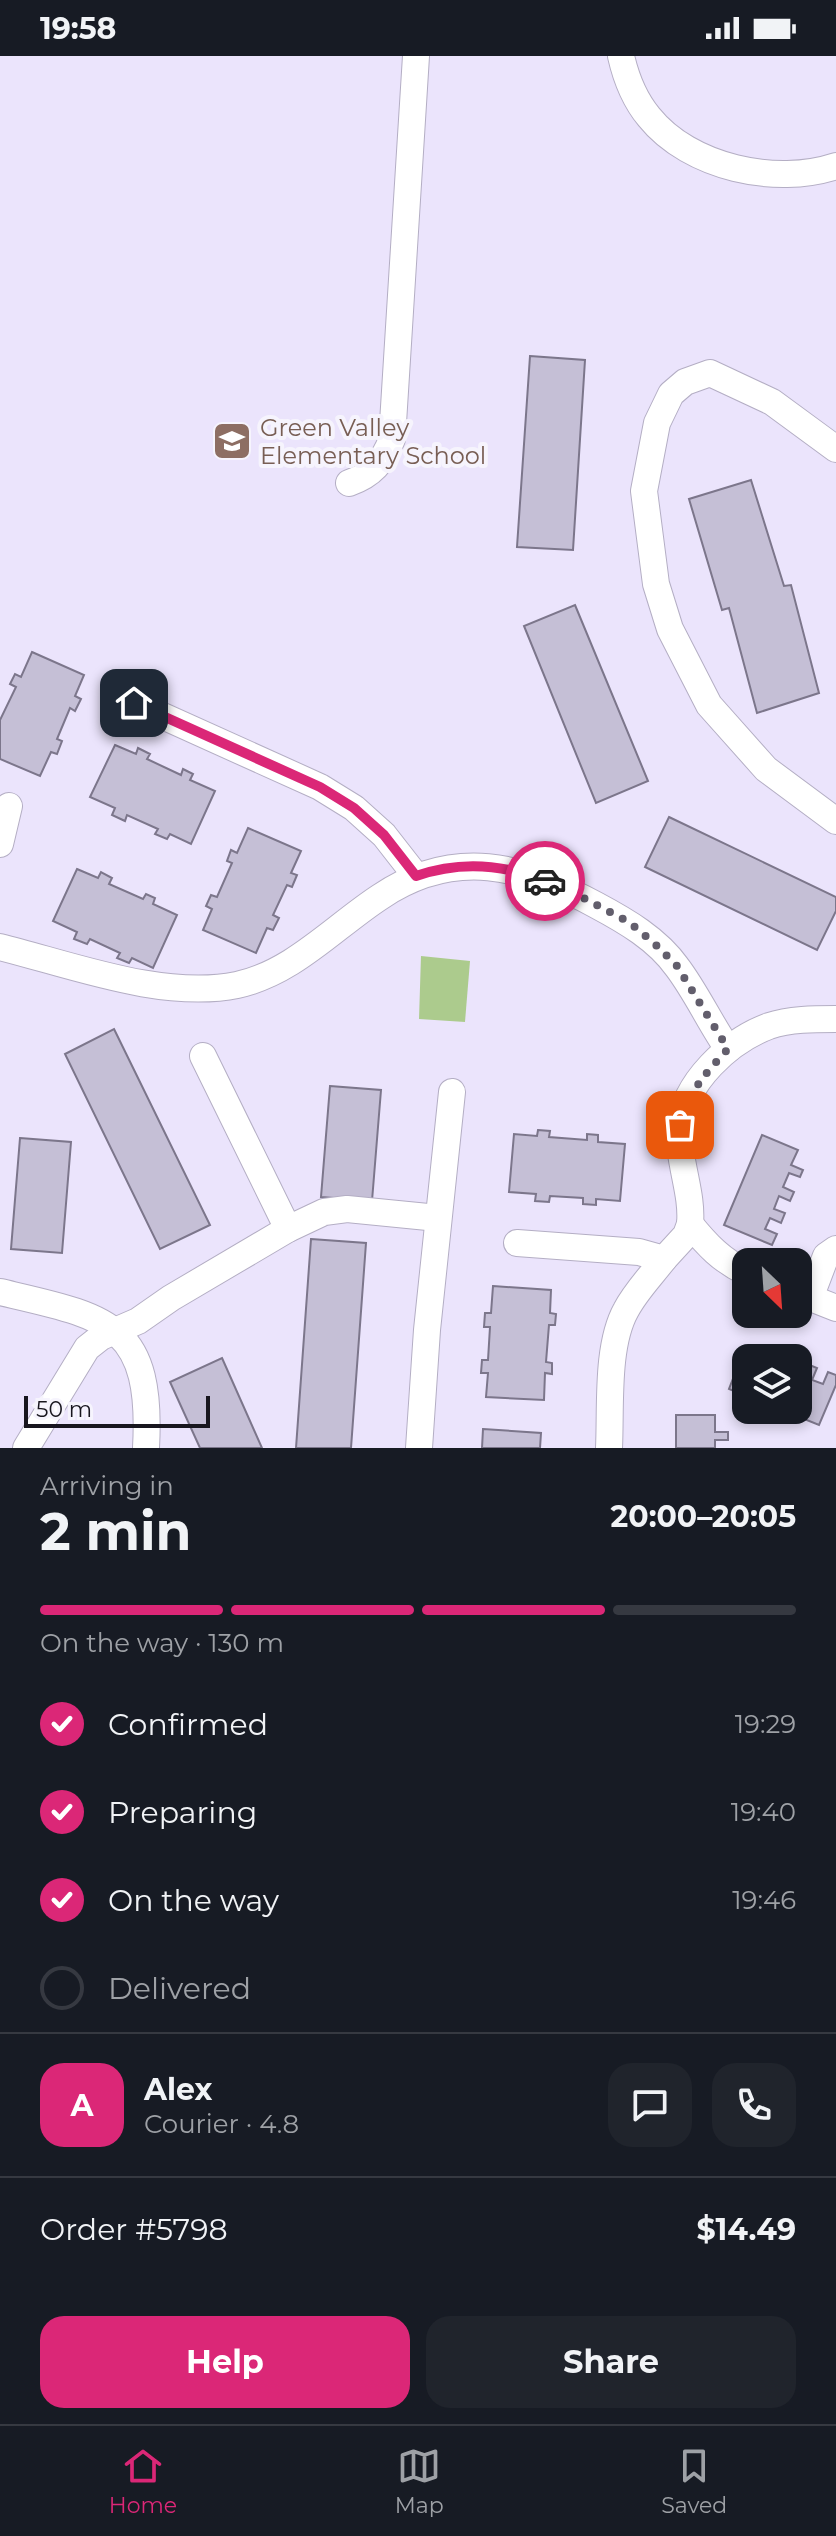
<!DOCTYPE html>
<html lang="en">
<head>
<meta charset="utf-8">
<style>
	body { margin:0; font-family:Montserrat,sans-serif; background:#20242c; color:#f1f3f6; height:100vh; display:flex; flex-direction:column; font-size:30px; white-space:nowrap }
	* { box-sizing:border-box; margin:0 }
	p { font-size:26px; color:#9ea1a6 }
	.icon { flex:none; width:44px; height:44px; fill:none; stroke:currentColor; stroke-width:2; stroke-linecap:round; stroke-linejoin:round }
	.map { position:relative; height:1392px; overflow:hidden }
	.side { display:flex; flex-direction:column; background:#171b24; flex:1 }
	.side>* { flex:none }
	.needle { width:52px; rotate:155deg }
	.controls { position:absolute; left:732px; top:1192px; display:grid; gap:16px }
	.controls a { display:grid; place-items:center; width:80px; height:80px; border-radius:16px; background:#171b24; box-shadow:0 4px 12px #0003; font-size:40px }
	.scale { position:absolute; left:24px; bottom:20px; width:186px; box-sizing:border-box; padding-left:8px; border:4px solid #18161e; border-top:0; font-size:22px; line-height:28px; white-space:nowrap; color:#18161e; -webkit-text-stroke:6px #f6f4fd; paint-order:stroke }
	.pin { position:absolute; display:grid; place-items:center; width:68px; height:68px; color:#fff; margin:-34px; border-radius:16px; box-shadow:0 4px 12px #0006 }
	.courier { position:absolute; display:grid; place-items:center; width:80px; height:80px; margin:-40px; border:6px solid #db2777; border-radius:50%; background:#fff; color:#222; box-shadow:0 2px 10px #0007 }
	.summary em { font-style:normal; font-weight:700 }
	.summary div { display:flex; flex-direction:column-reverse }
	.summary { display:flex; align-items:center; justify-content:space-between; height:136px; padding:0 40px }
	h1 { font-size:52px; font-weight:700; line-height:60px }
	.bar { display:grid; grid-template-columns:repeat(4,1fr); gap:12px 8px; align-content:center; height:96px; padding:0 40px }
	.bar i { height:10px; border-radius:6px; background:#363941 }
	.bar .on { background:#db2777 }
	.bar p { grid-column:span 4 }
	.line { display:flex; align-items:center; gap:20px; padding:0 40px; border-top:2px solid #363941 }
	.line div { flex:1 }
	.round { display:grid; place-items:center; flex:none; width:84px; height:84px; border-radius:24px; background:#20242c }
	ol { padding:0 40px; list-style:none }
	li { display:flex; align-items:center; gap:24px; height:88px }
	li p { margin-inline-start:auto }
	li .icon { padding:8px; border-radius:50%; background:#db2777; color:#fff; stroke-width:4 }
	li:last-child { color:#9ea1a6 }
	li i { width:44px; height:44px; border:4px solid #363941; border-radius:50% }
	.button { display:flex; gap:16px; margin-top:auto; padding:16px 40px }
	.button a { flex:1; height:92px; border-radius:24px; background:#db2777; color:#fff; font-size:32px; font-weight:700; line-height:92px; text-align:center }
	.button a+a { background:#20242c; color:#f1f3f6 }
	.status { display:flex; justify-content:space-between; align-items:center; height:56px; padding:0 40px; background:#171b24; direction:ltr }
	.status svg { height:22px; fill:currentColor }
	.menu { display:flex; justify-content:space-around; align-items:center; height:112px; border-top:2px solid #363941; background:#171b24; font-size:22px; color:#9ea1a6 }
	.menu a { display:grid; justify-items:center; gap:4px }
	.menu .on { color:#db2777 }
	.map>svg:first-child { display:block }
	.green { fill:#accb8d }
	.building { fill:#c5bfd6; stroke:#7c768b; stroke-width:2 }
	.lines { fill:none; stroke-linecap:round; stroke-linejoin:round }
	.minor-casing { stroke:#b4aec4; stroke-width:28 }
	.minor { stroke:#fff; stroke-width:26 }
	.done { stroke:#625e6c; stroke-width:8; stroke-dasharray:0 14.4 }
	.route { stroke:#db2777; stroke-width:10 }
	.labels { text-anchor:middle; dominant-baseline:central; stroke-width:8; stroke-linejoin:round; paint-order:stroke }
	.education-label { font-size:24px; fill:#785e54; stroke:#f6f4fd; text-anchor:start }
</style>
</head>
<body>
<div class="status"><b>19:58</b><svg viewBox="0 0 49 12"><path d="M0 12V9h3v3zM5 12V6h3v6zM10 12V3h3v9zM15 12V0h3v12zM26 1h20v11H26zM47 4h2v5h-2z"/></svg></div>
<div class="map">
<svg width="836" height="1392" viewBox="0 0 836 1392">
	<rect width="100%" height="100%" fill="#ebe4fc"/>
	<polygon class="green" points="421,900 470,905 465,966 419,963"/>
	<g class="building">
		<polygon points="530,300 585,304 573,494 517,491"/>
		<polygon points="751,424 784,530 791,529 819,637 757,657 729,552 722,554 689,443"/>
		<polygon points="575,549 648,725 596,747 524,570"/>
		<polygon points="32,596 84,619 75,640 81,643 75,655 70,652 57,683 62,685 57,698 51,696 40,720 0,703 0,664 16,631 10,628 15,618 21,621"/>
		<polygon points="115,689 136,698 138,692 150,698 147,703 181,719 183,713 193,718 190,724 215,735 191,788 170,778 167,783 155,778 158,773 127,759 125,765 112,759 115,752 90,741"/>
		<polygon points="669,761 836,841 836,855 817,894 645,811"/>
		<polygon points="248,772 301,795 291,817 297,819 292,831 287,829 273,859 279,862 273,874 267,872 256,897 203,874 212,853 206,850 211,839 217,841 232,807 227,805 231,794 237,797"/>
		<polygon points="77,813 98,822 101,816 112,822 109,828 143,843 146,838 155,842 153,848 177,859 153,912 132,902 129,907 117,902 120,897 90,883 87,888 74,883 77,876 53,865"/>
		<polygon points="114,973 210,1169 160,1193 65,998"/>
		<polygon points="330,1030 381,1034 372,1145 321,1141"/>
		<polygon points="538,1074 550,1075 549,1081 587,1084 587,1078 598,1079 598,1086 625,1088 620,1145 596,1143 596,1149 583,1148 583,1142 550,1140 549,1146 535,1145 536,1138 509,1136 514,1078 537,1080"/>
		<polygon points="762,1079 798,1094 791,1109 803,1114 800,1121 789,1117 783,1131 794,1136 790,1145 779,1140 774,1153 785,1157 781,1167 770,1162 765,1173 777,1178 772,1189 724,1169"/>
		<polygon points="20,1082 71,1086 62,1197 11,1193"/>
		<polygon points="311,1183 366,1187 351,1392 296,1392"/>
		<polygon points="493,1230 551,1234 550,1257 556,1258 555,1269 549,1269 546,1306 552,1307 552,1318 545,1317 544,1344 486,1341 488,1317 481,1317 482,1304 488,1304 490,1271 484,1271 485,1257 491,1257"/>
		<polygon points="764,1292 771,1294 768,1302 759,1302"/>
		<polygon points="743,1297 756,1302 746,1302 746,1340 729,1333"/>
		<polygon points="222,1302 262,1392 200,1392 170,1326"/>
		<polygon points="807,1308 817,1312 812,1324 823,1328 828,1316 836,1319 836,1329 819,1369 782,1354 798,1354 798,1318 803,1319"/>
		<polygon points="676,1359 715,1359 715,1376 728,1376 728,1384 715,1384 715,1392 676,1392"/>
		<polygon points="483,1373 541,1377 540,1392 482,1392"/>
	</g>
	<g class="lines">
		<defs>
			<g id="minor">
				<path d="M 621,0 C 626,22 634,43 649,61 C 690,112 776,130 836,110"/>
				<polyline points="836,393 772,346 710,317 685,326 671,338 657,367 644,435 656,528 670,573 709,649 766,713 836,765"/>
				<path d="M 349,427 C 372,419 383,406 392,383 L 416,0"/>
				<polyline points="134,647 320,731 354,752 384,779 416,820"/>
				<polyline points="0,788 9,750"/>
				<path d="M 0,891 C 72,909 163,944 237,929 C 293,917 334,871 380,841 C 454,791 523,809 596,849 C 626,865 657,883 677,911 C 696,936 710,967 728,993"/>
				<polyline points="203,1000 288,1173"/>
				<path d="M 690,1168 C 707,1189 722,1205 746,1216"/>
				<path d="M 517,1187 L 639,1196 L 664,1203 L 686,1179 L 690,1168 C 693,1136 677,1104 680,1071 C 684,1026 729,985 769,970 C 790,963 814,963 836,963"/>
				<path d="M 0,1236 C 107,1261 153,1266 146,1392"/>
				<polyline points="798,1237 836,1252"/>
				<polyline points="810,1242 826,1200 836,1193"/>
				<polyline points="26,1392 87,1292 101,1281 138,1265 171,1242 288,1173 324,1156 347,1153 438,1162"/>
				<polyline points="419,1392 427,1274 452,1036"/>
				<path d="M 609,1392 C 611,1351 606,1290 626,1254 C 636,1235 651,1220 664,1203"/>
			</g>
		</defs>
		<use href="#minor" class="minor-casing"/>
		<use href="#minor" class="minor"/>
	</g>
	<g class="lines">
		<path class="done" d="M 545,825 L 578,839 L 629,866 L 654,887 L 677,910 L 728,993 C 704,1019 690,1034 680,1069"/>
		<path class="route" d="M 134,647 L 320,731 L 354,752 L 384,779 L 416,820 C 459,805 503,808 545,825"/>
	</g>
	<defs>
		<symbol id="school-square" viewBox="-11 -11 22 22"><rect x="-9" y="-9" width="18" height="18" rx="4" fill="#8d6e63" stroke="#f6f4fd"/><path d="M0-5L7-2L0 1L-7-2ZM-4 1L0 2.5L4 1V4Q0 6-4 4Z" fill="#fff"/></symbol>
	</defs>
	<g fill-rule="evenodd">
		<use href="#school-square" x="210" y="363" width="44" height="44"/>
	</g>
	<g class="labels">
		<g class="education-label">
			<text x="260" y="371">Green Valley<tspan x="260" dy="28">Elementary School</tspan></text>
		</g>
	</g>
</svg>
<div class="controls">
<a><svg class="needle" viewBox="-14 -14 28 28"><path d="M0-13l5 13h-10z" fill="#e53935"/><path d="M0 13l5-13h-10z" fill="#9ea1a6"/></svg></a>
<a><svg class="icon" aria-label="layers" viewBox="0 0 24 24"><path d="M12 4l9 5-9 5-9-5zM3 14l9 5 9-5"/></svg></a>
</div>
<div class="scale">50 m</div>
<div class="pin" style="left:680px;top:1069px;background:#ea580c"><svg class="icon" aria-label="bag" viewBox="0 0 24 24"><path d="M5 8h14l-1 12H6zM9 8a3 3 0 0 1 6 0"/></svg></div>
<div class="pin" style="left:134px;top:647px;background:#1f2937"><svg class="icon" aria-label="home" viewBox="0 0 24 24"><path d="M3 11l9-7 9 7M6 9v11h12V9"/></svg></div>
<div class="courier" style="left:545px;top:825px"><svg class="icon" aria-label="car" viewBox="0 0 24 24"><path d="M5 17H2v-5l4-1 3-4h7l3 4 3 1v5h-3M9 17h6M6 11h13"/><circle cx="7" cy="17" r="2"/><circle cx="17" cy="17" r="2"/></svg></div>
</div>
<section class="side">
<div class="summary"><div><h1>2 min</h1><p>Arriving in</p></div><em>20:00–20:05</em></div>
<div class="bar"><i class="on"></i><i class="on"></i><i class="on"></i><i></i><p>On the way · 130 m</p></div>
<ol>
<li><svg class="icon" aria-label="check" viewBox="0 0 24 24"><path d="M5 12l5 5 9-10"/></svg>Confirmed<p>19:29</p></li>
<li><svg class="icon" aria-label="check" viewBox="0 0 24 24"><path d="M5 12l5 5 9-10"/></svg>Preparing<p>19:40</p></li>
<li><svg class="icon" aria-label="check" viewBox="0 0 24 24"><path d="M5 12l5 5 9-10"/></svg>On the way<p>19:46</p></li>
<li><i></i>Delivered</li>
</ol>
<div class="line" style="height:144px"><b class="round" style="background:#db2777;color:#fff">A</b><div><b>Alex</b><p>Courier · 4.8</p></div><a class="round"><svg class="icon" aria-label="chat" viewBox="0 0 24 24"><path d="M4 5h16v11H9l-5 4z"/></svg></a><a class="round"><svg class="icon" aria-label="phone" viewBox="0 0 24 24"><path d="M5 4h4l2 5-3 2q2 4 5 5l2-3 5 2v4C11 20 4 13 5 4z"/></svg></a></div>
<div class="line" style="height:104px"><div>Order #5798</div><b>$14.49</b></div>
<div class="button"><a>Help</a><a>Share</a></div>
</section>
<nav class="menu">
<a class="on"><svg class="icon" aria-label="home" viewBox="0 0 24 24"><path d="M3 11l9-7 9 7M6 9v11h12V9"/></svg>Home</a>
<a><svg class="icon" aria-label="map" viewBox="0 0 24 24"><path d="M3 6l6-2 6 2 6-2v14l-6 2-6-2-6 2zM9 4v14M15 6v14"/></svg>Map</a>
<a><svg class="icon" aria-label="saved" viewBox="0 0 24 24"><path d="M7 4h10v16l-5-4-5 4z"/></svg>Saved</a>
</nav>
</body>
</html>
